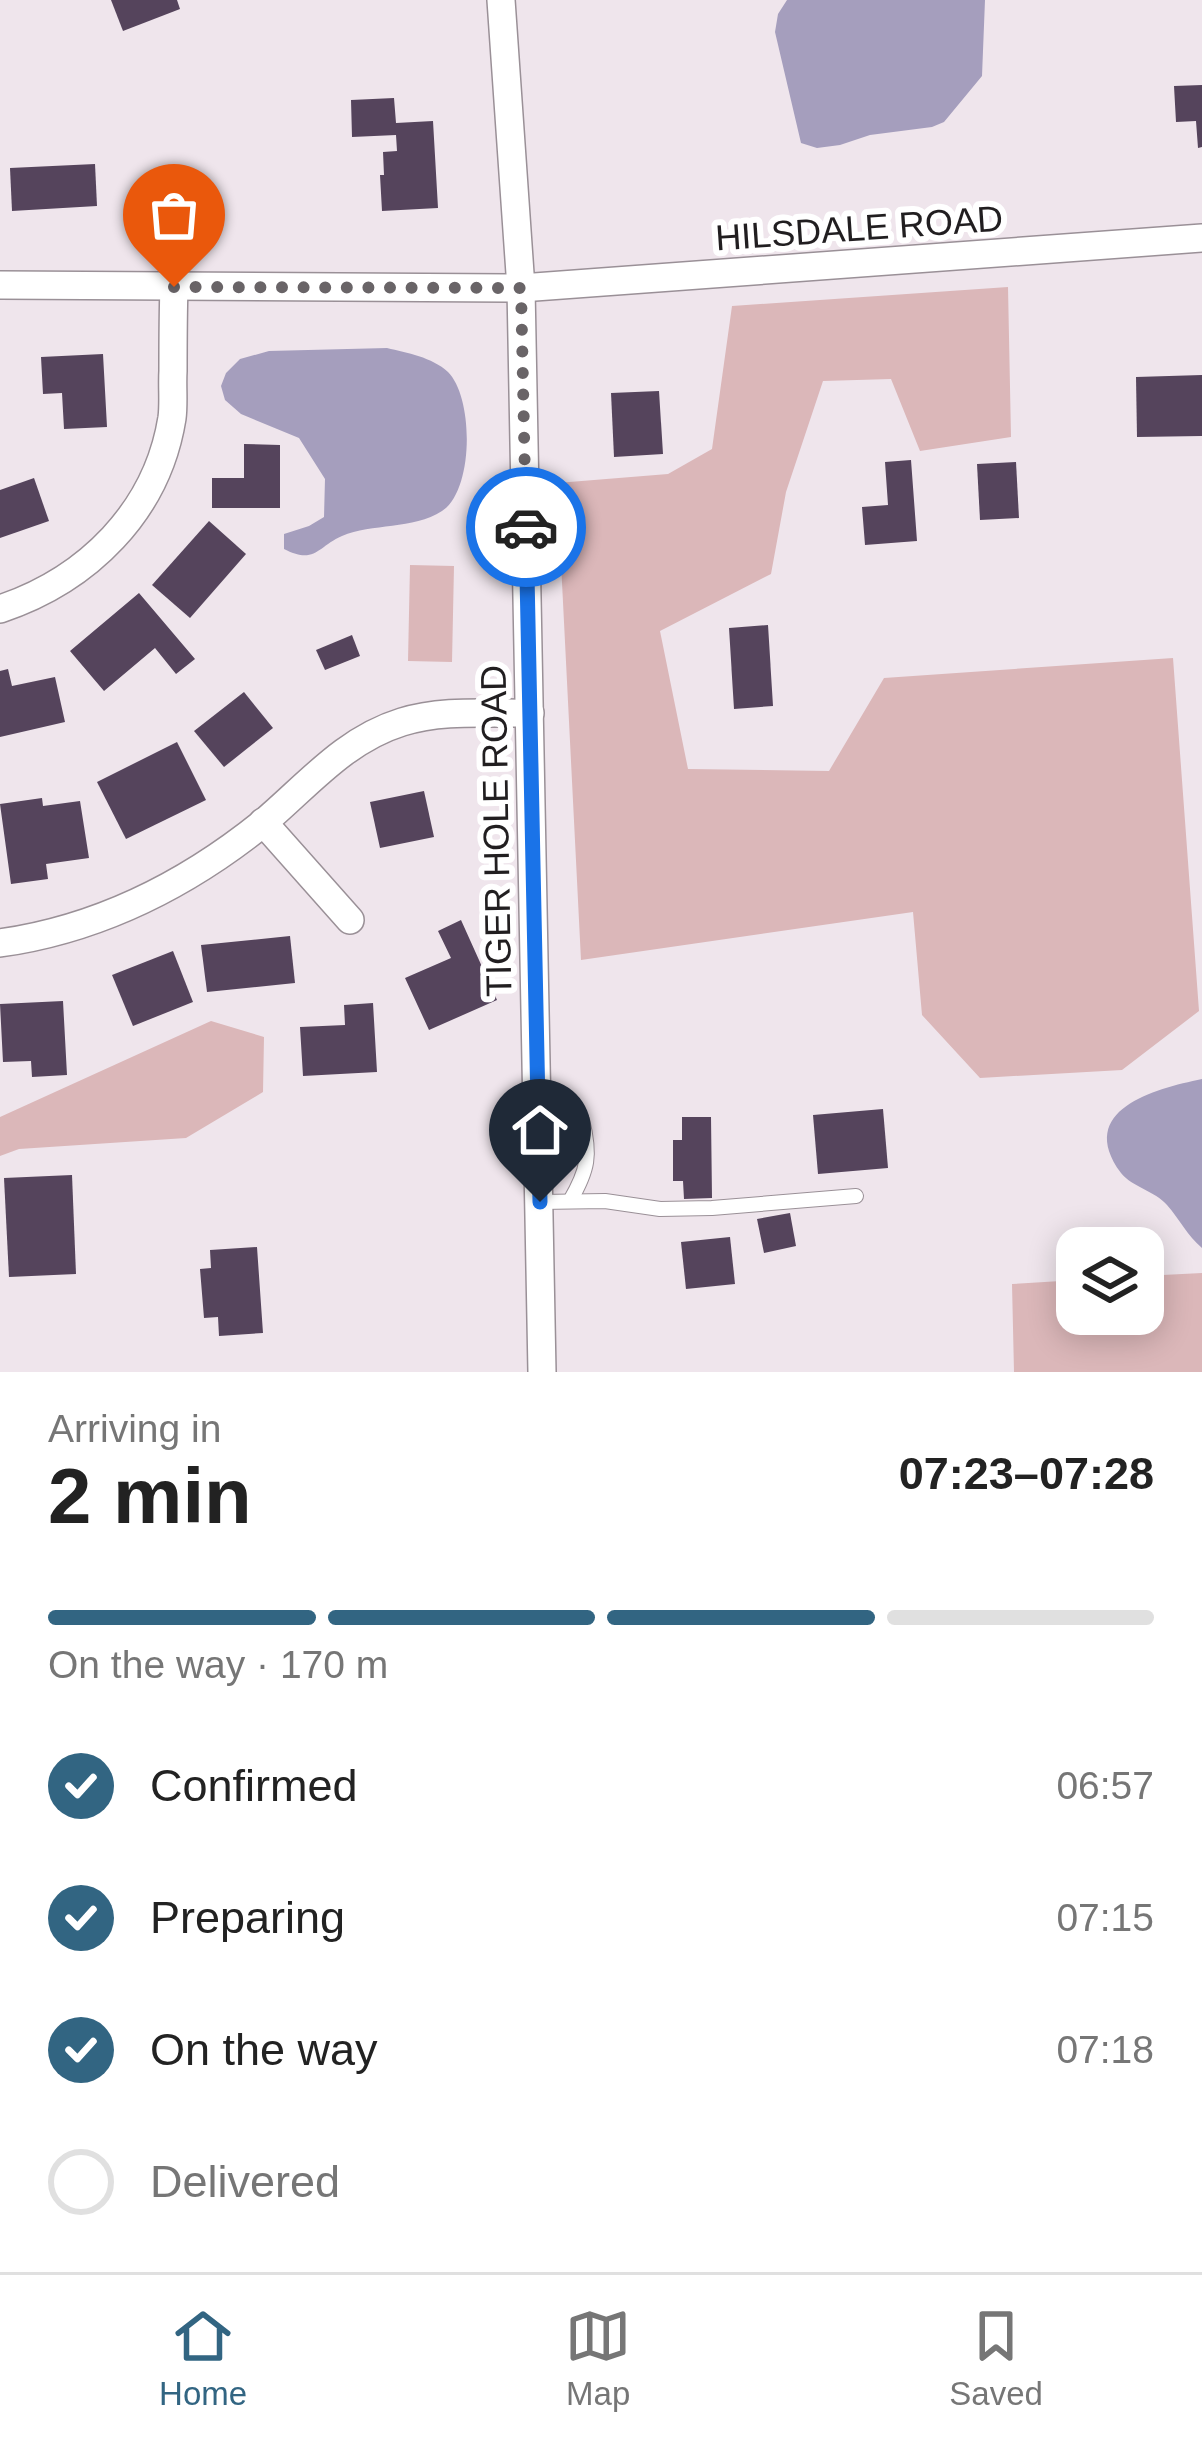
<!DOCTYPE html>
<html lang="en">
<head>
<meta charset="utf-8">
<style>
	body { margin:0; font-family:Arial,sans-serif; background:#f2f2f2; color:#222; height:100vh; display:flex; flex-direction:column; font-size:45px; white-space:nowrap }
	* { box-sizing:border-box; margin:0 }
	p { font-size:39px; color:#767676 }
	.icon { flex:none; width:66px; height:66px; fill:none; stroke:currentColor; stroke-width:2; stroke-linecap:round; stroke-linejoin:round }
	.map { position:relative; height:1372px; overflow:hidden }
	.panel { display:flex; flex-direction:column; background:#fff; flex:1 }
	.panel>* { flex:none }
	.controls { position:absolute; left:1056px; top:1227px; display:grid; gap:24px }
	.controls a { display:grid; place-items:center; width:108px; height:108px; border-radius:24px; background:#fff; box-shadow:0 6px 30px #0003; font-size:60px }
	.pin { position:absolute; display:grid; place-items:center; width:102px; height:102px; color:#fff; margin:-123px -51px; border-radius:50% 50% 50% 0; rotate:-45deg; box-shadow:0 0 12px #0007 }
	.pin .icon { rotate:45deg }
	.courier { position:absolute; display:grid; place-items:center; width:120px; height:120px; margin:-60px; border:9px solid #1a73e8; border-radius:50%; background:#fff; color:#222; box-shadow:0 3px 15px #0007 }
	.head em { font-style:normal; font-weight:600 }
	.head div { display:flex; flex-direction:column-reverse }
	.head { display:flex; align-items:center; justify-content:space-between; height:204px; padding:0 48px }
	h1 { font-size:78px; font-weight:600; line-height:90px }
	.bar { display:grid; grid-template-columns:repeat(4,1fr); gap:18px 12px; align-content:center; height:144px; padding:0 48px }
	.bar i { height:15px; border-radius:9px; background:#e0e0e0 }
	.bar .current { background:#326582 }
	.bar p { grid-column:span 4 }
	ol { padding:0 48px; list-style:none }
	li { display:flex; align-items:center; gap:36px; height:132px }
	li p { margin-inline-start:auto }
	li .icon { padding:12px; border-radius:50%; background:#326582; color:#fff; stroke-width:4 }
	li:last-child { color:#767676 }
	li i { width:66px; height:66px; border:6px solid #e0e0e0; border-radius:50% }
	.dock { display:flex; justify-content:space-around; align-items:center; height:168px; border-top:3px solid #e0e0e0; background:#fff; font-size:33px; color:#767676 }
	.dock a { display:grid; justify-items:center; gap:6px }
	.dock .current { color:#326582 }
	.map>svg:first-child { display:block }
	.green { fill:#dbb7b9 }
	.water { fill:#a59ebd }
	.building { fill:#55445c }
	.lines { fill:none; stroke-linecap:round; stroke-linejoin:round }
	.lane-casing { stroke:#9a9097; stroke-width:16 }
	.street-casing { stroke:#9a9097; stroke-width:30 }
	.lane { stroke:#fff; stroke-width:14 }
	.street { stroke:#fff; stroke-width:27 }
	.done { stroke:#696467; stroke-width:12; stroke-dasharray:0 21.6 }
	.route { stroke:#1a73e8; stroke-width:15 }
	.labels { text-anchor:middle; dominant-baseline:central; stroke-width:12; stroke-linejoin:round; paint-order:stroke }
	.street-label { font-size:36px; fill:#211e20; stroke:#fff }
</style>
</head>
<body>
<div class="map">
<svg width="1202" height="1372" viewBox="0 0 1202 1372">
	<rect width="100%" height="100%" fill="#efe5ec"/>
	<g class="green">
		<polygon points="1008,287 1011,437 920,451 891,379 823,381 786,492 771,574 660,631 688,769 829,771 884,678 1173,658 1199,1011 1122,1070 980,1078 922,1015 913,912 581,960 557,483 668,474 712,449 732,306"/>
		<polygon points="410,565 454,566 452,662 408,661"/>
		<polygon points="211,1021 264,1037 263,1092 186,1138 19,1149 0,1156 0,1117"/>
		<polygon points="1202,1273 1202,1372 1014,1372 1012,1284 1077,1280 1077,1314 1143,1314 1143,1276"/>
	</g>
	<g class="water">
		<polygon points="787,0 985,0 982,76 944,122 932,127 870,135 840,145 817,148 801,143 775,32 778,14"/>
		<path d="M 387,348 C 407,353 432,357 448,372 C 474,398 474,490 442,511 C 413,530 372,523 342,536 C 317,547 315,565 284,549 L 284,534 L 309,526 L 324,517 L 325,479 L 299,438 L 241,414 L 225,400 L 221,386 L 226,373 L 240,359 L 269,351 Z"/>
		<path d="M 1202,1079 L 1202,1248 C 1187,1235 1180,1220 1167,1205 C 1155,1191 1132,1187 1121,1173 C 1075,1110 1154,1089 1202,1079 Z"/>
	</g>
	<g class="building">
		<polygon points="111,0 177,0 180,9 123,31"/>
		<polygon points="1202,85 1202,147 1198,148 1196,121 1176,122 1174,86"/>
		<polygon points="394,98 396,123 433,121 438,208 382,211 380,175 384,175 383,152 397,151 396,135 352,137 351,100"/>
		<polygon points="95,164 97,206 12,211 10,168"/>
		<polygon points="103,354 107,427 64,429 62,393 43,394 41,357"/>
		<polygon points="1202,375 1202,436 1137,437 1136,377"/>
		<polygon points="659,391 663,454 614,457 611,393"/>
		<polygon points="244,444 280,445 280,508 212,508 212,478 244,478"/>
		<polygon points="911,460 917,541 865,545 862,507 888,505 885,462"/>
		<polygon points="1016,462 1019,518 980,520 977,464"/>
		<polygon points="34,478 49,521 0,538 0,490"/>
		<polygon points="209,521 246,554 190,618 152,585"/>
		<polygon points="139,593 195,659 176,674 155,648 104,691 70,651"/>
		<polygon points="768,625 773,706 734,709 729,628"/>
		<polygon points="352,635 360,656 325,670 316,650"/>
		<polygon points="8,669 12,686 55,677 65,722 0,737 0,671"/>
		<polygon points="244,692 273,728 224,767 194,731"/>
		<polygon points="177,742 206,800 126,839 97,782"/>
		<polygon points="424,791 434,837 380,848 370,802"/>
		<polygon points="42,798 43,806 80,801 89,858 46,864 48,879 11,884 0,804"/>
		<polygon points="461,920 497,1000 429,1030 405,978 451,958 438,931"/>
		<polygon points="290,936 295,983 207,992 201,945"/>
		<polygon points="173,951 193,1002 133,1026 112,975"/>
		<polygon points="63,1001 67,1075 32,1077 31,1061 3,1062 0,1004"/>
		<polygon points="373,1003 377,1072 303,1076 300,1027 345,1025 344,1005"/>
		<polygon points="883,1109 888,1168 818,1174 813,1115"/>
		<polygon points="682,1117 711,1117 712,1198 684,1199 683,1181 673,1181 673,1140 682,1140"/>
		<polygon points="72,1175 76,1274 9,1277 4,1178"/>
		<polygon points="790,1213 796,1246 764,1253 757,1219"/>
		<polygon points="730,1237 735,1284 686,1289 681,1242"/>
		<polygon points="257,1247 263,1333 219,1336 218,1317 204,1318 200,1269 211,1268 210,1250"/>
	</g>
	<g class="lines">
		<defs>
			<g id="lane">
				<path d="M 538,1108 L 566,1112 L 582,1120 C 591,1155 588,1170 570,1201"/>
				<polyline points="540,1202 605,1201 660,1209 712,1208 856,1196"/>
			</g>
			<g id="street">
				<polyline points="501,0 521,288 542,1372"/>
				<polyline points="0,285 521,288 1202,238"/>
				<path d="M 0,609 C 87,580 157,512 172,418 C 174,403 172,386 173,371 C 173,343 173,315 174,287"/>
				<polyline points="263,822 350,920"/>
				<path d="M 0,943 C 99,929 186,885 263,823 C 308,785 344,740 402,722 C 443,709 488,714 530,713"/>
			</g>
		</defs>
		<use href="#lane" class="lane-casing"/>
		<use href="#street" class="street-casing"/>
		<use href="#lane" class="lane"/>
		<use href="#street" class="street"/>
	</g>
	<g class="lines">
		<polyline class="done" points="174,287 521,288 526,527"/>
		<polyline class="route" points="526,527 540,1202"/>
	</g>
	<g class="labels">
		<g class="street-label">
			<text transform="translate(859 228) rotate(-4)">HILSDALE ROAD</text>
			<text transform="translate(496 831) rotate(-91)">TIGER HOLE ROAD</text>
		</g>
	</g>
</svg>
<div class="controls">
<a><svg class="icon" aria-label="layers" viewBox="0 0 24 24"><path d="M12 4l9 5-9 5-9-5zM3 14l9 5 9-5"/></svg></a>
</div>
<div class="pin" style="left:174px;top:287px;background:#ea580c"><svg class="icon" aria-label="bag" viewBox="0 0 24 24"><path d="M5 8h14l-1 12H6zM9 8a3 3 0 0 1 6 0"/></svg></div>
<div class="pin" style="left:540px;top:1202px;background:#1f2937"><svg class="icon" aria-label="home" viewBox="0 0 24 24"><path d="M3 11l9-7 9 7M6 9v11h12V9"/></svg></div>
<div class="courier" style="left:526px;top:527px"><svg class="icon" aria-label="car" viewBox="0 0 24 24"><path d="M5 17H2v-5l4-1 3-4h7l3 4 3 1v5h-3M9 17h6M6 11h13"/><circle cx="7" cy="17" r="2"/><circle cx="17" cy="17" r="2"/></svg></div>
</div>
<section class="panel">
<div class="head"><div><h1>2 min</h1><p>Arriving in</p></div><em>07:23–07:28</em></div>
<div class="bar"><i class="current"></i><i class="current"></i><i class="current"></i><i></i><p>On the way · 170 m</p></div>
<ol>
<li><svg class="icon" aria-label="check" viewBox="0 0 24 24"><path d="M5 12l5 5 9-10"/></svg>Confirmed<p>06:57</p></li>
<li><svg class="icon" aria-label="check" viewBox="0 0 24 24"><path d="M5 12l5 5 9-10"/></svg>Preparing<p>07:15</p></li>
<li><svg class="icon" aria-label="check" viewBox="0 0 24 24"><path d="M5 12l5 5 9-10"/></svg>On the way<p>07:18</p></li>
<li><i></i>Delivered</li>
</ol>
</section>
<nav class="dock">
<a class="current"><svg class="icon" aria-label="home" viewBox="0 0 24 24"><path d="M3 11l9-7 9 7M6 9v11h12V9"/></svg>Home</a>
<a><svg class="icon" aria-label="map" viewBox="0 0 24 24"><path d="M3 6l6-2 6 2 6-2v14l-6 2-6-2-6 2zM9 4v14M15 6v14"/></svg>Map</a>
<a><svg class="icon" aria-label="saved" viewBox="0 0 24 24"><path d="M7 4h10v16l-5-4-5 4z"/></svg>Saved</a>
</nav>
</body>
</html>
